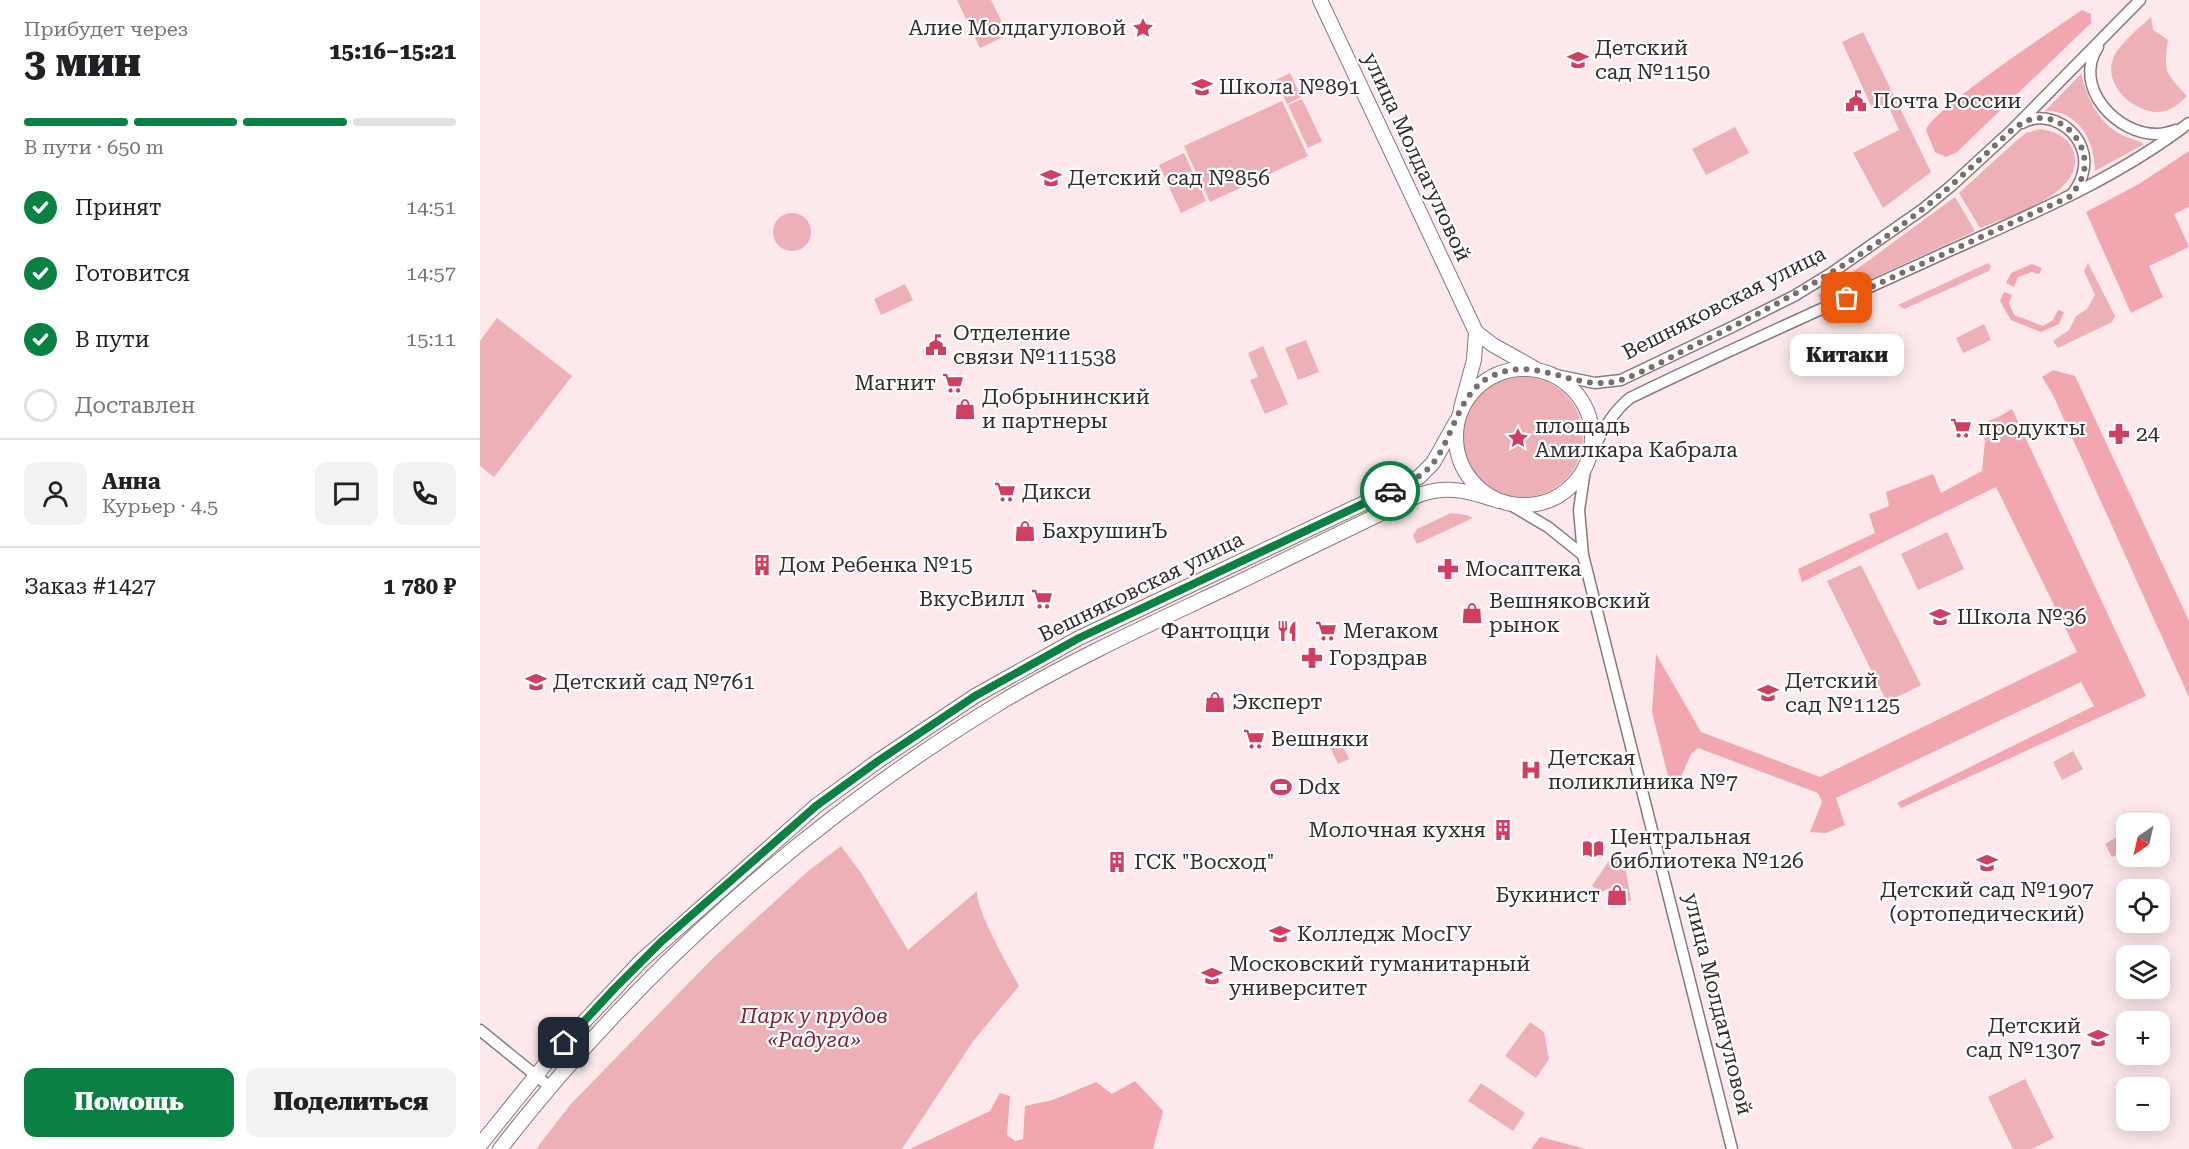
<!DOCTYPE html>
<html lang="ru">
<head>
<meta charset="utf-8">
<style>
	body { margin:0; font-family:"Roboto Serif",serif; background:#f2f2f2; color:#202124; height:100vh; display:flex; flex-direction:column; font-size:22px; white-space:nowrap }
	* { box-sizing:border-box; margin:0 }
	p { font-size:20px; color:#757577 }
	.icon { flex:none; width:33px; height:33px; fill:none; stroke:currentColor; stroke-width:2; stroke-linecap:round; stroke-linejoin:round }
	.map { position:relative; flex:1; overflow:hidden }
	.panel { display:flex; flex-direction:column; background:#fff; width:480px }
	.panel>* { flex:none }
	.needle { width:39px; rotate:214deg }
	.buttons { position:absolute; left:1636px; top:813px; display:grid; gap:12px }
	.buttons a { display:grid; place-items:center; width:54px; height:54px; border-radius:12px; background:#fff; box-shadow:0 3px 15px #0003; font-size:30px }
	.pin { position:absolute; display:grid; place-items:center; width:51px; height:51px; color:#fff; margin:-26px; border-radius:12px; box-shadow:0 3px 9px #0006 }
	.courier { position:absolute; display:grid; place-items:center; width:60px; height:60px; margin:-30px; border:4px solid #0b8043; border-radius:50%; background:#fff; color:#222; box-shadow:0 2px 8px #0007 }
	.bubble { position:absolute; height:42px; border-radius:12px; background:#fff; box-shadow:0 3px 15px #0003; font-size:20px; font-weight:800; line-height:42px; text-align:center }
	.overview em { font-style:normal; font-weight:800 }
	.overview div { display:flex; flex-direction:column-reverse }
	.overview { display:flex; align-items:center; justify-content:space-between; height:102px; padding:0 24px }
	h1 { font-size:39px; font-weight:800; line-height:45px }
	.bar { display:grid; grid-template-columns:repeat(4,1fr); gap:9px 6px; align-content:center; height:72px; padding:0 24px }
	.bar i { height:8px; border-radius:4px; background:#e0e0e0 }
	.bar .on { background:#0b8043 }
	.bar p { grid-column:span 4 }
	.line { display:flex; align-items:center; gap:15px; padding:0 24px; border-top:2px solid #e0e0e0 }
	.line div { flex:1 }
	.round { display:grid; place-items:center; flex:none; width:63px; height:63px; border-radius:12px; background:#f2f2f2 }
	ol { padding:0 24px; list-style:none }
	li { display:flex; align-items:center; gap:18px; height:66px }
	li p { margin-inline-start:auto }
	li .icon { padding:6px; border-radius:50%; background:#0b8043; color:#fff; stroke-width:4 }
	li:last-child { color:#757577 }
	li i { width:33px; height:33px; border:3px solid #e0e0e0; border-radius:50% }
	.action { display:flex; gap:12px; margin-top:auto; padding:12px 24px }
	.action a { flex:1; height:69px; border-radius:12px; background:#0b8043; color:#fff; font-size:24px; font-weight:800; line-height:69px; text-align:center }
	.action a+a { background:#f2f2f2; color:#202124 }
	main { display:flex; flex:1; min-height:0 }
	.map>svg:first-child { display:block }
	.green { fill:#edb0b7 }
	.forest { fill:#f1a6b0 }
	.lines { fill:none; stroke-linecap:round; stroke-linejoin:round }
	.minor-casing { stroke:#89787a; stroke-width:13 }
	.major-casing { stroke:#89787a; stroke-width:16 }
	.minor { stroke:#fff; stroke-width:10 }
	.major { stroke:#fff; stroke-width:14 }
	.done { stroke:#796d6e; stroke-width:6; stroke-dasharray:0 10.8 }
	.route { stroke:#0b8043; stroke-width:8 }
	.labels { text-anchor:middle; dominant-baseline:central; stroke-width:4.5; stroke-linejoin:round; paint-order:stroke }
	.poi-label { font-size:21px; fill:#322a2b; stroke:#fff; text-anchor:start }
	.street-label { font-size:21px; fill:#322a2b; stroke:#fff }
	.park-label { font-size:21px; font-style:italic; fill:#792337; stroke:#fff }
</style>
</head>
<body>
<main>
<section class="panel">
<div class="overview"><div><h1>3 мин</h1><p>Прибудет через</p></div><em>15:16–15:21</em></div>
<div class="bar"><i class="on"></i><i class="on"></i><i class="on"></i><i></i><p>В пути · 650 m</p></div>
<ol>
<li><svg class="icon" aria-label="check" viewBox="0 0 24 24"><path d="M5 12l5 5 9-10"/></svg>Принят<p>14:51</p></li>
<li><svg class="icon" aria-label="check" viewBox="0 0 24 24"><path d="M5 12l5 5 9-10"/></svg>Готовится<p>14:57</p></li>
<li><svg class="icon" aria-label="check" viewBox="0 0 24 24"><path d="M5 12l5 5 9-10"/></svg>В пути<p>15:11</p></li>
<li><i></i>Доставлен</li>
</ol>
<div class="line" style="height:108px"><a class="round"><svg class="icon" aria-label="person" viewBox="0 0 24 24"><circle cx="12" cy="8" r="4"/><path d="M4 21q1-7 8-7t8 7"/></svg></a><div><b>Анна</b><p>Курьер · 4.5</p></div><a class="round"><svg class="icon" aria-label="chat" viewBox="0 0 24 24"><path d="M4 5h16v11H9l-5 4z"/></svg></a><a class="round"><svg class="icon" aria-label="phone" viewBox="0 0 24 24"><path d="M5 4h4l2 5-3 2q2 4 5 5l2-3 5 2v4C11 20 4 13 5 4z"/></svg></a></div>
<div class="line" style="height:78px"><div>Заказ #1427</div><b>1 780 ₽</b></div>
<div class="action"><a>Помощь</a><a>Поделиться</a></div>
</section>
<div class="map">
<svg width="1709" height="1149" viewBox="0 0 1709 1149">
	<rect width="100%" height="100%" fill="#fde9eb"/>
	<g class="green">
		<polygon points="477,0 511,0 528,35 500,48"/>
		<path d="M 1671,17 L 1673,30 L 1688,40 C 1683,72 1686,73 1707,96 C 1699,103 1691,112 1679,112 C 1654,113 1623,85 1633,59 C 1638,45 1660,27 1671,17 Z"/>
		<polygon points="1383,32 1451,172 1403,208 1373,153 1419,130 1407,103 1393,110 1362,42"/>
		<polygon points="810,73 821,97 807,104 796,80"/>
		<path d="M 1601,74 C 1607,97 1617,120 1638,133 C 1646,138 1656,139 1664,144 L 1615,171 C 1615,142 1599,110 1565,111 Z"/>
		<polygon points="822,99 842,141 828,148 808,105"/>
		<polygon points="802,101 828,156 730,202 704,146"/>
		<polygon points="1255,127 1269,153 1226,175 1212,149"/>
		<path d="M 1560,129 C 1574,131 1587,136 1593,150 C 1609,193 1529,216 1500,228 L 1479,193 L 1536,141 L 1546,133 Z"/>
		<polygon points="704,153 726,201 701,213 679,165"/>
		<polygon points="1475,197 1495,231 1341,302 1338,295 1388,261"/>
		<circle cx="312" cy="232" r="19"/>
		<polygon points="1508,263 1511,266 1509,271 1424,309 1418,305"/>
		<polygon points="1608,263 1635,316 1632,322 1578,348 1573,341 1589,330 1596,316 1607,309 1615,295 1604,271"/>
		<polygon points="425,284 433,300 401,315 394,299"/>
		<polygon points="17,318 92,376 14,477 0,466 0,341"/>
		<polygon points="1504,324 1511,340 1483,353 1476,338"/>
		<polygon points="826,340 839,372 818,380 805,348"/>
		<polygon points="783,346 808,404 785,414 770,380 778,377 768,353"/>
		<circle cx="1043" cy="437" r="60"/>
		<polygon points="1520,416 1527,432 1505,441 1499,425"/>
		<polygon points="971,513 987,515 993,518 937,544 933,536 937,529"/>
		<polygon points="1467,532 1484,569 1438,590 1421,554"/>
		<polygon points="1381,565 1441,685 1407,702 1347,581"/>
		<polygon points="861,742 869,759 858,764 850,747"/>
		<polygon points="1593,751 1603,769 1582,780 1573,762"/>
		<polygon points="1647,831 1647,849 1632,857 1625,844"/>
		<path d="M 361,846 L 381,873 L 428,950 L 497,891 C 496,911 528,965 539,986 L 494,1040 L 422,1149 L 56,1149 L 90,1105 L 234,957 L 327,872 Z"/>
		<polygon points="1136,850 1143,854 1151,900 1145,903 1129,889 1121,892 1112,886"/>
		<polygon points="1050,1022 1064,1032 1069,1059 1056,1078 1025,1056"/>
		<polygon points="1545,1079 1574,1138 1552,1149 1533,1149 1508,1097"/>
		<polygon points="1001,1083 1045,1113 1033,1131 988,1101"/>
	</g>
	<g class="forest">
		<path d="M 1602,10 L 1611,14 L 1611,23 L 1477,152 L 1466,157 L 1455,152 L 1446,130 C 1453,109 1576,28 1602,10 Z"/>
		<polygon points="1709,151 1709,207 1694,214 1709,247 1669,266 1683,297 1651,313 1606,212 1659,184"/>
		<polygon points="1552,264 1562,268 1559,274 1552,272 1538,277 1534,287 1526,283 1531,273"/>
		<polygon points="1524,292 1532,295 1529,303 1534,315 1563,326 1573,320 1578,310 1584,312 1579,324 1561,332 1531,320 1520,301"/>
		<polygon points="1573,370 1595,376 1709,621 1709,697 1573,395 1562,377"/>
		<polygon points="1532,409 1666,696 1421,808 1417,803 1614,706 1601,682 1356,798 1365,825 1346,833 1330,832 1342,802 1338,793 1218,748 1211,754 1201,777 1189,780 1172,712 1176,654 1221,732 1340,777 1597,652 1516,487 1322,582 1318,569 1395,533 1389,514 1409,506 1406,492 1453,474 1461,493 1502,471 1505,441 1526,432 1520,416"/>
		<polygon points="655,1081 683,1111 673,1149 430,1149 510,1111 520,1093 530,1096 527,1135 535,1141 543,1139 545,1106 573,1100 616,1082 632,1094"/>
		<polygon points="1060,1137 1106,1149 1051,1149"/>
	</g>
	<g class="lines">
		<defs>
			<g id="minor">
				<path d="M 1618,47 C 1592,86 1636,135 1678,134 C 1684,134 1690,132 1696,130"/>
				<path d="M 1542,123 C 1573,106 1612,138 1603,172 C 1602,180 1597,187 1593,193"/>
				<polyline points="1071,374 1115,383 1141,380 1252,327 1314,296 1350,274 1443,209 1471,186 1533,129 1660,0"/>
				<path d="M 1110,457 C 1119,436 1131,413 1150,398 C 1255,347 1362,300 1469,251 C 1552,214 1636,179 1709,123"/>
				<polyline points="1105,470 1099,510 1103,555 1252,1149"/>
				<polyline points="1029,504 1068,527 1103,555"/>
				<polyline points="0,1030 70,1087"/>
			</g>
			<g id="major">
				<polyline points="840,0 996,332 994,360 981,408"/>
				<polyline points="996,332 1013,345 1054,368"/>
				<circle cx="1044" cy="437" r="68"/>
				<polyline points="0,1145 71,1057 161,961 336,806 398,761 495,696 599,638 939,477 953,463 976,422"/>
				<path d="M 20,1149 C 158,971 330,818 523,701 C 597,657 675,622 753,585 C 815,555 877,525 939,495 C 968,484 991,492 1019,501"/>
			</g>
		</defs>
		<use href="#minor" class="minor-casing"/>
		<use href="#major" class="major-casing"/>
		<use href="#minor" class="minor"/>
		<use href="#major" class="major"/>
	</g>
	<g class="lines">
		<path class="done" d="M 910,491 C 923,485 938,479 949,468 C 974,441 976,393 1012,376 C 1058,354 1096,394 1141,380 C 1167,371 1194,355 1219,343 C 1298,305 1376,263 1445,207 C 1476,183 1504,155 1533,129 C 1541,124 1549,118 1559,118 C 1586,117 1609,145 1604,171 C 1602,180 1596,189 1591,196 L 1367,298"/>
		<polyline class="route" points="84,1043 135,988 182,941 336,806 398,761 495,696 599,638 910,491"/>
	</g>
	<defs>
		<symbol id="sight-bare" viewBox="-9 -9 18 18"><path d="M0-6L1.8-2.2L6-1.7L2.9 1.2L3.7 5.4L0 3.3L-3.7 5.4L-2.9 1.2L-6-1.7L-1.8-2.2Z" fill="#ce3f62" stroke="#fff" stroke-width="2.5" paint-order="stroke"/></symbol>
		<symbol id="school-bare" viewBox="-9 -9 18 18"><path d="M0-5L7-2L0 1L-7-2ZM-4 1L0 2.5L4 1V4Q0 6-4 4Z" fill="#ce3f62" stroke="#fff" stroke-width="2.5" paint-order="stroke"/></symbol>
		<symbol id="civic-bare" viewBox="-9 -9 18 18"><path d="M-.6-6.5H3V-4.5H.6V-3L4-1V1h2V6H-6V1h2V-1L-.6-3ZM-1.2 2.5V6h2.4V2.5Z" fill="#ce3f62" stroke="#fff" stroke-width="2.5" paint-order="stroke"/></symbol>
		<symbol id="supermarket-bare" viewBox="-9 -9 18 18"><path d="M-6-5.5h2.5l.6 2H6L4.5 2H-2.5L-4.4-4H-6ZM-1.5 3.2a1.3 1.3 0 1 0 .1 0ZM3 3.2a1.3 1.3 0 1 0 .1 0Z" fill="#ce3f62" stroke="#fff" stroke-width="2.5" paint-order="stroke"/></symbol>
		<symbol id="shop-bare" viewBox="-9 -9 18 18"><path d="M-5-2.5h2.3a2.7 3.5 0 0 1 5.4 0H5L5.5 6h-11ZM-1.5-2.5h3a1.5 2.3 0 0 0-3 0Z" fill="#ce3f62" stroke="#fff" stroke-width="2.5" paint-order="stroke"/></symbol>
		<symbol id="pharmacy-bare" viewBox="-9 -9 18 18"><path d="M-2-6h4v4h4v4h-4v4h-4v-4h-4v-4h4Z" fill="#ce3f62" stroke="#fff" stroke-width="2.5" paint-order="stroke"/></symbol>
		<symbol id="building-bare" viewBox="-9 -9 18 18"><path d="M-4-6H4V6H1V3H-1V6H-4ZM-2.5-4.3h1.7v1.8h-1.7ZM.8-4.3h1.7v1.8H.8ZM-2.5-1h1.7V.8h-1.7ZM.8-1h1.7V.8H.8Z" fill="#ce3f62" stroke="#fff" stroke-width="2.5" paint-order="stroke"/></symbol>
		<symbol id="restaurant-bare" viewBox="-9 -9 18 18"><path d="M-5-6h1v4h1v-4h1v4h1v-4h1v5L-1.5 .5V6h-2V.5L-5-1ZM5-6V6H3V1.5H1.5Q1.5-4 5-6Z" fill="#ce3f62" stroke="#fff" stroke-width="2.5" paint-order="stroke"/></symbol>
		<symbol id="hospital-bare" viewBox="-9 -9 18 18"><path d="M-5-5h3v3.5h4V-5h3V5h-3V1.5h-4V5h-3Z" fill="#ce3f62" stroke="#fff" stroke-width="2.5" paint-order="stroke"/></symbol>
		<symbol id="stadium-bare" viewBox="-9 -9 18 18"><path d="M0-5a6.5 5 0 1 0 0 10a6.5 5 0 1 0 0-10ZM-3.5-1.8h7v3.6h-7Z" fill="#ce3f62" stroke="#fff" stroke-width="2.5" paint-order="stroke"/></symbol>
		<symbol id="library-bare" viewBox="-9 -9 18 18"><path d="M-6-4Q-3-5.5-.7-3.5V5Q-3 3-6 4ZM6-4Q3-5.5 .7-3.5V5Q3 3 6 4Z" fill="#ce3f62" stroke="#fff" stroke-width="2.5" paint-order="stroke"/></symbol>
		<symbol id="university-bare" viewBox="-9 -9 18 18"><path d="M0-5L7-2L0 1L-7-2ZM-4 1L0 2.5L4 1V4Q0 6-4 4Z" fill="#ce3f62" stroke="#fff" stroke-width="2.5" paint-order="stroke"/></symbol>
	</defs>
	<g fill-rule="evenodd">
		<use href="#sight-bare" x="648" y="13" width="30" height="30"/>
		<use href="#school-bare" x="1083" y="45" width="30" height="30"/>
		<use href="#school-bare" x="707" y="72" width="30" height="30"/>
		<use href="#civic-bare" x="1361" y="86" width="30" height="30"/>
		<use href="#school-bare" x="556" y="163" width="30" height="30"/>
		<use href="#civic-bare" x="441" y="330" width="30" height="30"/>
		<use href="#supermarket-bare" x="458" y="368" width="30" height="30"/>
		<use href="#shop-bare" x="470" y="394" width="30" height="30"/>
		<use href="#supermarket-bare" x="1466" y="413" width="30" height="30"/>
		<use href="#pharmacy-bare" x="1624" y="419" width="30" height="30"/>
		<use href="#sight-bare" x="1023" y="423" width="30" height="30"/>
		<use href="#supermarket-bare" x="510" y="477" width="30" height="30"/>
		<use href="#shop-bare" x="530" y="516" width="30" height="30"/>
		<use href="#building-bare" x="267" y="550" width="30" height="30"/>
		<use href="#pharmacy-bare" x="953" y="554" width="30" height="30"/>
		<use href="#supermarket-bare" x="547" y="584" width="30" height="30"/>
		<use href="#shop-bare" x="977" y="598" width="30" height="30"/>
		<use href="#school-bare" x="1445" y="602" width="30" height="30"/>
		<use href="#restaurant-bare" x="792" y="616" width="30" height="30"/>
		<use href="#supermarket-bare" x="831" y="616" width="30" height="30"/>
		<use href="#pharmacy-bare" x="817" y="643" width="30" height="30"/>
		<use href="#school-bare" x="41" y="667" width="30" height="30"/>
		<use href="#school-bare" x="1273" y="678" width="30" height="30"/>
		<use href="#shop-bare" x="720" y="687" width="30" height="30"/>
		<use href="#supermarket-bare" x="759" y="724" width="30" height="30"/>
		<use href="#hospital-bare" x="1036" y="755" width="30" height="30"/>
		<use href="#stadium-bare" x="786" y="772" width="30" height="30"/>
		<use href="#building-bare" x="1008" y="815" width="30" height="30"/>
		<use href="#library-bare" x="1098" y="834" width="30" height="30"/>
		<use href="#building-bare" x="622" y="847" width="30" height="30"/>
		<use href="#school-bare" x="1492" y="848" width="30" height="30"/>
		<use href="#shop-bare" x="1122" y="880" width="30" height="30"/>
		<use href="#university-bare" x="785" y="919" width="30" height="30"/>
		<use href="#university-bare" x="717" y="961" width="30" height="30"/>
		<use href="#school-bare" x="1603" y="1023" width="30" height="30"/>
	</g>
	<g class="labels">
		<g class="poi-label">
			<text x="646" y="28" text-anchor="end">Алие Молдагуловой</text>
			<text x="1115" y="48">Детский<tspan x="1115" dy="24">сад №1150</tspan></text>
			<text x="739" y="87">Школа №891</text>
			<text x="1393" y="101">Почта России</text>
			<text x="588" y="178">Детский сад №856</text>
			<text x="473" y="333">Отделение<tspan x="473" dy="24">связи №111538</tspan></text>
			<text x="456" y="383" text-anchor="end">Магнит</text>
			<text x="502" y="397">Добрынинский<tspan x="502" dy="24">и партнеры</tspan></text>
			<text x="1055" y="426">площадь<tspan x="1055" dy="24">Амилкара Кабрала</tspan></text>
			<text x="1498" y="428">продукты</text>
			<text x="1656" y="434">24</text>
			<text x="542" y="492">Дикси</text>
			<text x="562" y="531">БахрушинЪ</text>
			<text x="299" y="565">Дом Ребенка №15</text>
			<text x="985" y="569">Мосаптека</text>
			<text x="545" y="599" text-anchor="end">ВкусВилл</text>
			<text x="1009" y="601">Вешняковский<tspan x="1009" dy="24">рынок</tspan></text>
			<text x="1477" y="617">Школа №36</text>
			<text x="790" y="631" text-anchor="end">Фантоцци</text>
			<text x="863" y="631">Мегаком</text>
			<text x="849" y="658">Горздрав</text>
			<text x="1305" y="681">Детский<tspan x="1305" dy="24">сад №1125</tspan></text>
			<text x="73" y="682">Детский сад №761</text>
			<text x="752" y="702">Эксперт</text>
			<text x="791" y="739">Вешняки</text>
			<text x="1068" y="758">Детская<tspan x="1068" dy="24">поликлиника №7</tspan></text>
			<text x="818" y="787">Ddx</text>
			<text x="1006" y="830" text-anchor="end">Молочная кухня</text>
			<text x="1130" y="837">Центральная<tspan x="1130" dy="24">библиотека №126</tspan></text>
			<text x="654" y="862">ГСК "Восход"</text>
			<text x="1507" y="890" text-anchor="middle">Детский сад №1907<tspan x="1507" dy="24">(ортопедический)</tspan></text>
			<text x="1120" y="895" text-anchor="end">Букинист</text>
			<text x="817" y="934">Колледж МосГУ</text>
			<text x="749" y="964">Московский гуманитарный<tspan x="749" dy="24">университет</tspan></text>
			<text x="1601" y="1026" text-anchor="end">Детский<tspan x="1601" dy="24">сад №1307</tspan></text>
		</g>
		<g class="street-label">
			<text transform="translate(937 157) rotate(65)">улица Молдагуловой</text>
			<text transform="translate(1244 303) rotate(-27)">Вешняковская улица</text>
			<text transform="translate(661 587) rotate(-26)">Вешняковская улица</text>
			<text transform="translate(1238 1004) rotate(76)">улица Молдагуловой</text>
		</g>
		<g class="park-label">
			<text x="334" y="1016">Парк у прудов<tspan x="334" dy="24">«Радуга»</tspan></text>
		</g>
	</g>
</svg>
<div class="buttons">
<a><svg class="needle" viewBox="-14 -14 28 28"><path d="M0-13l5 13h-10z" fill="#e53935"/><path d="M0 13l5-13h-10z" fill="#757577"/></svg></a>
<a><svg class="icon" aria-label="locate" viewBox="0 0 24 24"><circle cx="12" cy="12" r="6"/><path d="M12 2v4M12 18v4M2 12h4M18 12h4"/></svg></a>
<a><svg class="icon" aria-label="layers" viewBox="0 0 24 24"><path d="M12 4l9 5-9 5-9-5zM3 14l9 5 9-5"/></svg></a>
<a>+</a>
<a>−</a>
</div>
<div class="pin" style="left:1367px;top:298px;background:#ea580c"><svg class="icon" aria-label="bag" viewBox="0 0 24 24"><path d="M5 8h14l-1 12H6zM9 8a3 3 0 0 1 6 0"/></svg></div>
<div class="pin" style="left:84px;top:1043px;background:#1f2937"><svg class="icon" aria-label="home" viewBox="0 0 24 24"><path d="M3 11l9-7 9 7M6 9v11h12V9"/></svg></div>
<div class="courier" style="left:910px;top:491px"><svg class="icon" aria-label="car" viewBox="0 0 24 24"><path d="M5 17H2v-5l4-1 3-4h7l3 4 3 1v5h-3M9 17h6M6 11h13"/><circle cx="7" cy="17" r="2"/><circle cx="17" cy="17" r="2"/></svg></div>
<div class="bubble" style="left:1310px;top:334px;width:114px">Китаки</div>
</div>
</main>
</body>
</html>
